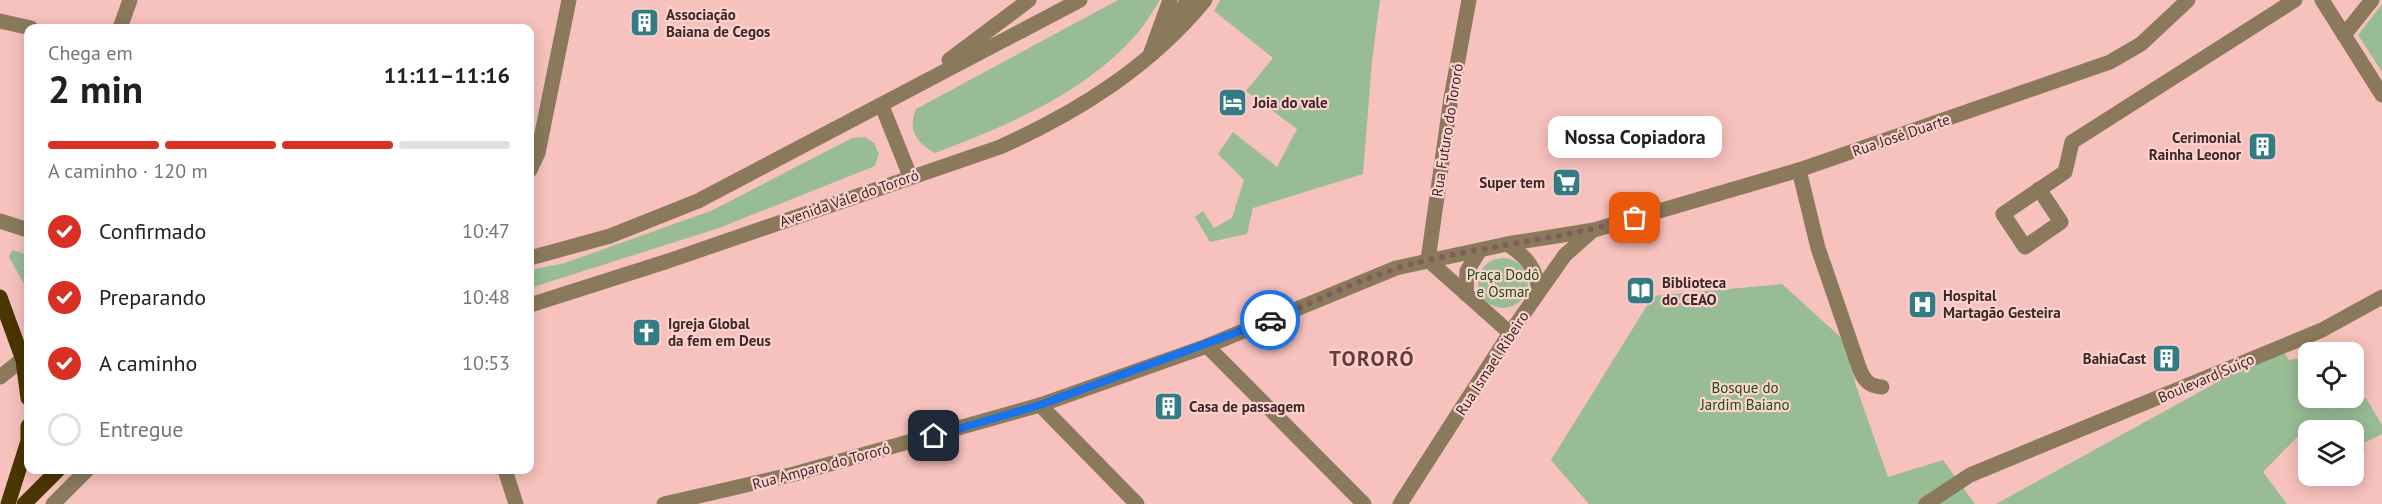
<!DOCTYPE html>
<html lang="pt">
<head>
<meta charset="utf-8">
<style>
	body { margin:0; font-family:"PT Sans",sans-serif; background:#f6f6f6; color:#202124; height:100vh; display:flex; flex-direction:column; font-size:22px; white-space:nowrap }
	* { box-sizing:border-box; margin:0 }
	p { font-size:20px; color:#757577 }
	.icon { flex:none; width:33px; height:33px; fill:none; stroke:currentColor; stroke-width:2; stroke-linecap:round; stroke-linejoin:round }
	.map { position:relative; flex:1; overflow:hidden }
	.drawer { position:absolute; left:24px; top:24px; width:510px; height:450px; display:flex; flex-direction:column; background:#fff; border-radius:12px; box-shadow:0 3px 15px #0003 }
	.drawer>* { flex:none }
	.controls { position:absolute; left:2298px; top:342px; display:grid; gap:12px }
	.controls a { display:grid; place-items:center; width:66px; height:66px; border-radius:12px; background:#fff; box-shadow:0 3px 15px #0003; font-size:30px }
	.pin { position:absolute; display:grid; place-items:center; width:51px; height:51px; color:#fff; margin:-26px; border-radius:12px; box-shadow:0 3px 9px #0006 }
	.courier { position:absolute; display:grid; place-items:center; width:60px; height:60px; margin:-30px; border:4px solid #1a73e8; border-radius:50%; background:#fff; color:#222; box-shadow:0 2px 8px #0007 }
	.bubble { position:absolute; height:42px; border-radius:12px; background:#fff; box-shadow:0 3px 15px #0003; font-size:20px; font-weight:700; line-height:42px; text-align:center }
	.overview em { font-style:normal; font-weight:700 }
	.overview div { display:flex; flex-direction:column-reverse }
	.overview { display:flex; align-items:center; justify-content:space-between; height:102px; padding:0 24px }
	h1 { font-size:39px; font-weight:700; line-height:45px }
	.bar { display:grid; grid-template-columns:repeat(4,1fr); gap:9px 6px; align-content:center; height:72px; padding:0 24px }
	.bar i { height:8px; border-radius:4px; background:#e0e0e0 }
	.bar .on { background:#d93025 }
	.bar p { grid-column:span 4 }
	ol { padding:0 24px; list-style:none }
	li { display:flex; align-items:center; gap:18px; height:66px }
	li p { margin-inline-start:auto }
	li .icon { padding:6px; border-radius:50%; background:#d93025; color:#fff; stroke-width:4 }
	li:last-child { color:#757577 }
	li i { width:33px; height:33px; border:3px solid #e0e0e0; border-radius:50% }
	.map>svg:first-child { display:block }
	.green { fill:#98bd95 }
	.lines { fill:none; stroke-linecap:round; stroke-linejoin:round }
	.minor { stroke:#8a7a5b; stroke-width:15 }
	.major { stroke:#4b3500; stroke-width:15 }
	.done { stroke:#7d5e5c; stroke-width:6; stroke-dasharray:0 10.8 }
	.route { stroke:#1a73e8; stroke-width:8 }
	.labels { text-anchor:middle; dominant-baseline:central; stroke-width:4.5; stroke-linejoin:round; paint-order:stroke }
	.poi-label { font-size:15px; font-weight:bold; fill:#3c2827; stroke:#fdd1ce; text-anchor:start }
	.street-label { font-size:15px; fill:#3c2827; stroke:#fdd1ce }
	.park-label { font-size:15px; fill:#165217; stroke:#fdd1ce }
	.district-label { font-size:21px; font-weight:bold; letter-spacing:1.5px; fill:#653a37; stroke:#fdd1ce }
</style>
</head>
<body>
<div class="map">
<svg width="2382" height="504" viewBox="0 0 2382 504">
	<rect width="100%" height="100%" fill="#f7c1bd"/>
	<g class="green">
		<path d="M 1118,0 L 1160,0 C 1152,12 1144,27 1133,38 C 1081,95 1006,126 935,153 C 917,143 907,130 916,109 Z"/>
		<polygon points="1220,0 1380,0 1372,61 1363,174 1253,208 1247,234 1210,242 1195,217 1203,211 1214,228 1232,218 1244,180 1218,154 1233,132 1277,167 1297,129 1246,91 1273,58 1214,11"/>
		<polygon points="2382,4 2382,72 2358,35"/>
		<polygon points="865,137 874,143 879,154 875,166 719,228 530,288 530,270 565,263 713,210 852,138"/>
		<polygon points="12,250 28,255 28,291 9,257"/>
		<circle cx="1503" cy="283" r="25"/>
		<polygon points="1782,284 1846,342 1856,386 1888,477 1943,460 1975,504 1589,504 1551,460 1653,296"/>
		<polygon points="2281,347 2289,360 2301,358 2308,368 2308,398 2330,398 2336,405 2366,398 2382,425 2382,434 2364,443 2365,452 2354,459 2354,430 2319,430 2312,422 2263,472 2287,504 1996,504"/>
	</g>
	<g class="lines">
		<g class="minor">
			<polyline points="2322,0 2382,95"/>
			<polyline points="0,21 31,28"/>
			<polyline points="1171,25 1188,0"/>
			<polyline points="120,28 130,0"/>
			<polyline points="2344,35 2372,0"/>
			<polyline points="1151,52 1170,0"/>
			<polyline points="949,60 1029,0"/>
			<polyline points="882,106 910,176"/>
			<polyline points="530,170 538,153 569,0"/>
			<path d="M 1799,170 L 1818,248 L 1860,370 C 1865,382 1870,386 1882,387"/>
			<polyline points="2039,189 2061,222 2025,247 2003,214 2065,172 2072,142 2295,0"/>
			<polyline points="0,221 28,230"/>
			<path d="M 1507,244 C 1527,257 1536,268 1539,291"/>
			<polyline points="530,258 610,236 698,201 1080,0"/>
			<polyline points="1428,260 1451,98 1469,0"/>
			<polyline points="1428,260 1510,333"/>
			<polyline points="1466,294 1467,271 1480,250"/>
			<path d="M 530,305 L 668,261 L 1000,147 C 1078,112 1150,67 1205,0"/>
			<polyline points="1207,346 1364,504"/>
			<polyline points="0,377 28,355"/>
			<polyline points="1040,405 1137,504"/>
			<polyline points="505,470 516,504"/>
			<polyline points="53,504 87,470"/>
			<polyline points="664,504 794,474 1040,405 1207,346 1396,268 1507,244 1594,230 1799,170 2110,62 2141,44 2188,0"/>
			<polyline points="1400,504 1510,333 1565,255 1591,232"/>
			<polyline points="1926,504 1970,475 2322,330 2382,297"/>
		</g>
		<g class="major">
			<polyline points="0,297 23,360 28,398"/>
			<polyline points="8,504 28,441 28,426"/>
			<polyline points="24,504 58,470"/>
		</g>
	</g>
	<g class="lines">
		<path class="done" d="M 1270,320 C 1321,299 1373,272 1428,260 C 1497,244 1567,238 1635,218"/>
		<polyline class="route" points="934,436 1040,405 1270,320"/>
	</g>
	<defs>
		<symbol id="building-square" viewBox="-11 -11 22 22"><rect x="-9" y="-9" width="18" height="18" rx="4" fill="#347c83" stroke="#fdd1ce"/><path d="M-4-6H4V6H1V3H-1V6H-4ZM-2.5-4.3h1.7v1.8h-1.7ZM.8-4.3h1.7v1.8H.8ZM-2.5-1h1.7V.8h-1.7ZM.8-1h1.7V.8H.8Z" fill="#fff"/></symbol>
		<symbol id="hotel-square" viewBox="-11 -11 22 22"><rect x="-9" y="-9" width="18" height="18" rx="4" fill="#347c83" stroke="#fdd1ce"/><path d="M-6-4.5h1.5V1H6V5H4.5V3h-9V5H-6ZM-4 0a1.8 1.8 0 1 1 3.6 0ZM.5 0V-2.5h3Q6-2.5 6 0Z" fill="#fff"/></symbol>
		<symbol id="supermarket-square" viewBox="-11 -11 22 22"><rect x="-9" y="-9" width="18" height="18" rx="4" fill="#347c83" stroke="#fdd1ce"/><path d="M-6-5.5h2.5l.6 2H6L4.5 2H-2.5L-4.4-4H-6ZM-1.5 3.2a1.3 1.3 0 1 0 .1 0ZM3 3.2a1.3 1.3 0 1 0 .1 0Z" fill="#fff"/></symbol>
		<symbol id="library-square" viewBox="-11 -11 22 22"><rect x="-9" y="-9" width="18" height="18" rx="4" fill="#347c83" stroke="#fdd1ce"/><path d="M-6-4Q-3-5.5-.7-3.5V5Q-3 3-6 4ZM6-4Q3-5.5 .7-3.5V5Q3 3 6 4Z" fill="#fff"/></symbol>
		<symbol id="hospital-square" viewBox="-11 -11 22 22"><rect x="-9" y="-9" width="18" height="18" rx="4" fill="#347c83" stroke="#fdd1ce"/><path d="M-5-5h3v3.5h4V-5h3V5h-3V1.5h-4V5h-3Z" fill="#fff"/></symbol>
		<symbol id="church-square" viewBox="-11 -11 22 22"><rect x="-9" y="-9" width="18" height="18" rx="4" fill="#347c83" stroke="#fdd1ce"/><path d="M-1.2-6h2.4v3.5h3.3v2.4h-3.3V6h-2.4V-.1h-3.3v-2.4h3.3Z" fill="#fff"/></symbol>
	</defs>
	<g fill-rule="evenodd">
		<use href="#building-square" x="628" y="6" width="33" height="33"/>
		<use href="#hotel-square" x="1216" y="86" width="33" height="33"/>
		<use href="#building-square" x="2246" y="130" width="33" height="33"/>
		<use href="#supermarket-square" x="1550" y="166" width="33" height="33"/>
		<use href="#library-square" x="1624" y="274" width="33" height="33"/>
		<use href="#hospital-square" x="1906" y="288" width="33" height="33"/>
		<use href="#church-square" x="630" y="316" width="33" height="33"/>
		<use href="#building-square" x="2150" y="342" width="33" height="33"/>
		<use href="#building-square" x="1152" y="390" width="33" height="33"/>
	</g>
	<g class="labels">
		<g class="poi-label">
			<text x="666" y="14">Associação<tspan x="666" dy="17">Baiana de Cegos</tspan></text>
			<text x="1253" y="102">Joia do vale</text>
			<text x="2241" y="137" text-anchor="end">Cerimonial<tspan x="2241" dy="17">Rainha Leonor</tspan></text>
			<text x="1545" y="182" text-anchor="end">Super tem</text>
			<text x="1662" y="282">Biblioteca<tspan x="1662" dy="17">do CEAO</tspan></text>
			<text x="1943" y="295">Hospital<tspan x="1943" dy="17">Martagão Gesteira</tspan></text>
			<text x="668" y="323">Igreja Global<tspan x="668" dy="17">da fem em Deus</tspan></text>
			<text x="2146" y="358" text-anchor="end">BahiaCast</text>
			<text x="1189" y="406">Casa de passagem</text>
		</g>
		<g class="street-label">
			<text transform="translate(1447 130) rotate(-81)">Rua Futuro do Tororó</text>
			<text transform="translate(1901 135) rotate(-19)">Rua José Duarte</text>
			<text transform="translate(849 198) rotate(-19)">Avenida Vale do Tororó</text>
			<text transform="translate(1492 363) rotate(-57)">Rua Ismael Ribeiro</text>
			<text transform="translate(2206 378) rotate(-23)">Boulevard Suiço</text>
			<text transform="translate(821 466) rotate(-15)">Rua Amparo do Tororó</text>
		</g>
		<g class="park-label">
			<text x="1503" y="274">Praça Dodô<tspan x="1503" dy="17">e Osmar</tspan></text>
			<text x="1745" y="387">Bosque do<tspan x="1745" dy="17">Jardim Baiano</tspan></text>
		</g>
		<g class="district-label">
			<text x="1372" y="358">TORORÓ</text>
		</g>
	</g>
</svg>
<div class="controls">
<a><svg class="icon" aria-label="locate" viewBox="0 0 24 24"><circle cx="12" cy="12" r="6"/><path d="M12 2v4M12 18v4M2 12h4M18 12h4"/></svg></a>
<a><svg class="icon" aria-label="layers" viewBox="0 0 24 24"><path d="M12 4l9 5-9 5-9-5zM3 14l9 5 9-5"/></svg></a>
</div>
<div class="pin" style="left:1635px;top:218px;background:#ea580c"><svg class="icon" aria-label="bag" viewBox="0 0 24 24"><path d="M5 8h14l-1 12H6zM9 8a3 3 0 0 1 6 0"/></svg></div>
<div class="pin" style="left:934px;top:436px;background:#1f2937"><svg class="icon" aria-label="home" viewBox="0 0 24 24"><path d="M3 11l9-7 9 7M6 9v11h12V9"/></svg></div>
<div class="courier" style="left:1270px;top:320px"><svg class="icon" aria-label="car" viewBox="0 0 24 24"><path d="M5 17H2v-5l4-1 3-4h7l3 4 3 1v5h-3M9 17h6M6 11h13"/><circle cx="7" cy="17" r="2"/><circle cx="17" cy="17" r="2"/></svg></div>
<div class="bubble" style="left:1548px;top:116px;width:174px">Nossa Copiadora</div>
<section class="drawer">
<div class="overview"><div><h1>2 min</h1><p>Chega em</p></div><em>11:11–11:16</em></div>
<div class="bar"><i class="on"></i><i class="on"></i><i class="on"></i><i></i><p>A caminho · 120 m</p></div>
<ol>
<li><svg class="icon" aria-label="check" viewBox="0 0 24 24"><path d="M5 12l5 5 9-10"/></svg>Confirmado<p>10:47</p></li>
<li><svg class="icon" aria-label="check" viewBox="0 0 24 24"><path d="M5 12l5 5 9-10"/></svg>Preparando<p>10:48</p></li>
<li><svg class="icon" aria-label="check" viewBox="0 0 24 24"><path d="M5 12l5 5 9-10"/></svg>A caminho<p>10:53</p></li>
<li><i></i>Entregue</li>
</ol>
</section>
</div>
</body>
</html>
